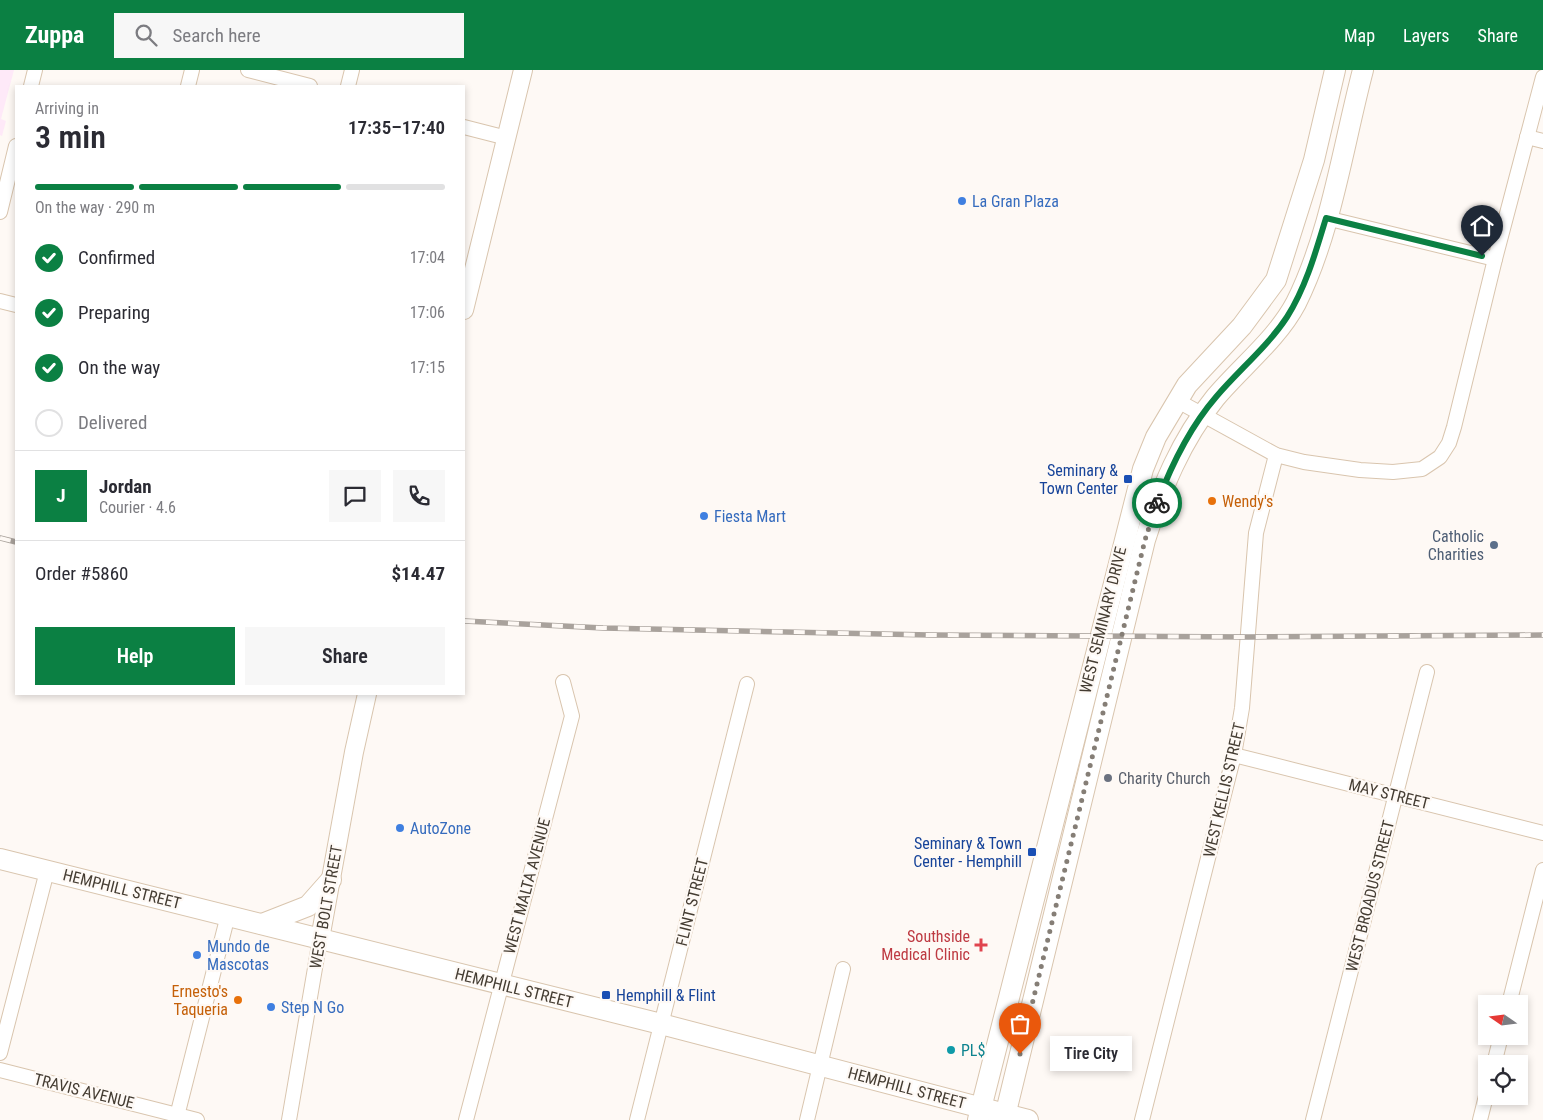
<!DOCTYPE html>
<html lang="en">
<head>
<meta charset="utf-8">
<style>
	body { margin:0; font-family:"Roboto Condensed",sans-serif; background:#f7f7f7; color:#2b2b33; height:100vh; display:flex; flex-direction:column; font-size:19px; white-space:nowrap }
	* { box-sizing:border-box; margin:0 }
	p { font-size:16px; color:#7c7c81 }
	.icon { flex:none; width:28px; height:28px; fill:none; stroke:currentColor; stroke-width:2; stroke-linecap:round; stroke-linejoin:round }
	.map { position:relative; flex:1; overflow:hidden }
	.sheet { position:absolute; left:15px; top:15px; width:450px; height:610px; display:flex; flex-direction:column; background:#fff; border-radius:0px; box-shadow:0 2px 8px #0003 }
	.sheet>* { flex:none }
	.needle { width:32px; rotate:284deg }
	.buttons { position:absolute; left:1478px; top:925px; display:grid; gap:10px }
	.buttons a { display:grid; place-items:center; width:50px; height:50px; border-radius:0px; background:#fff; box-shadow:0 2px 8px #0003; font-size:25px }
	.pin { position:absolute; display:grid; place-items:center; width:42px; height:42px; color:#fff; margin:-51px -21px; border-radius:50% 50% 50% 0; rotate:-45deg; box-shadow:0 0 5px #0007 }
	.pin .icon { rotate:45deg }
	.courier { position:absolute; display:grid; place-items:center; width:50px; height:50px; margin:-25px; border:4px solid #0b8043; border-radius:50%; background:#fff; color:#222; box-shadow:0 1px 6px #0007 }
	.bubble { position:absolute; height:35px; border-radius:0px; background:#fff; box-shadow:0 2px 8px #0003; font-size:16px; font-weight:600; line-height:35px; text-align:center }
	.headline em { font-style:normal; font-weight:600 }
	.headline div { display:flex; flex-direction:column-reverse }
	.headline { display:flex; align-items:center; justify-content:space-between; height:85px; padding:0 20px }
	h1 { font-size:32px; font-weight:600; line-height:38px }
	.bar { display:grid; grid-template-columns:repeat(4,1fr); gap:8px 5px; align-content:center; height:60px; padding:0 20px }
	.bar i { height:6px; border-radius:4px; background:#e1e1e2 }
	.bar .current { background:#0b8043 }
	.bar p { grid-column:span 4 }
	.line { display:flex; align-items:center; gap:12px; padding:0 20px; border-top:1px solid #e1e1e2 }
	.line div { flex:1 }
	.round { display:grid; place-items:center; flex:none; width:52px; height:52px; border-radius:0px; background:#f7f7f7 }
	ol { padding:0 20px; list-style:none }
	li { display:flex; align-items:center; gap:15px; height:55px }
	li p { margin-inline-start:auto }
	li .icon { padding:5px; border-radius:50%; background:#0b8043; color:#fff; stroke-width:4 }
	li:last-child { color:#7c7c81 }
	li i { width:28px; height:28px; border:2px solid #e1e1e2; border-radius:50% }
	.primary-button { display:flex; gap:10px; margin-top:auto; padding:10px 20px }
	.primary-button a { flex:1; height:58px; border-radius:0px; background:#0b8043; color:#fff; font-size:20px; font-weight:600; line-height:58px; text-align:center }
	.primary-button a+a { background:#f7f7f7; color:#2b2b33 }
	header { display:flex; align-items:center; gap:30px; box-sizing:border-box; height:70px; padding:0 25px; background:#0b8043; color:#fff }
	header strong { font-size:24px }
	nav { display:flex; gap:28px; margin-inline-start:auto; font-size:18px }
	.search { width:350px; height:45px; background:#f7f7f7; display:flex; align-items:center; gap:12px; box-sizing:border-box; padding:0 18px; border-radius:0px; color:#7c7c81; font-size:19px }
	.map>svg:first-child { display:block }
	.education { fill:#fee9f8 }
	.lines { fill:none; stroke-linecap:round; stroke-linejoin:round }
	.minor-casing { stroke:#d9c5ae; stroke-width:16 }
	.tertiary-casing { stroke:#d9c5ae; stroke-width:20 }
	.secondary-casing { stroke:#d9c5ae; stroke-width:22 }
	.minor { stroke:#fff; stroke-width:14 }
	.tertiary { stroke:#fff; stroke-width:18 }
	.secondary { stroke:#fff; stroke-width:20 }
	.rail-casing { stroke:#a9a29c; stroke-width:5.5 }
	.rail { stroke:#fef9f5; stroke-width:4; stroke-dasharray:11; stroke-linecap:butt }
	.done { stroke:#857e76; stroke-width:5; stroke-dasharray:0 9 }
	.route { stroke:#0b8043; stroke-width:6 }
	.shop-dot { fill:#3f7fe0; stroke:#fef9f5; stroke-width:2 }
	.transit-dot { fill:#1a4fb4; stroke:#fef9f5; stroke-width:2 }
	.food-dot { fill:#e8710a; stroke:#fef9f5; stroke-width:2 }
	.service-dot { fill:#5c6f8a; stroke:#fef9f5; stroke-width:2 }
	.worship-dot { fill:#6b7280; stroke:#fef9f5; stroke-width:2 }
	.health-dot { fill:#e0444e; stroke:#fef9f5; stroke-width:2 }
	.culture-dot { fill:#0f9aa8; stroke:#fef9f5; stroke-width:2 }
	.labels { text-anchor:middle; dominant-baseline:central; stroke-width:4.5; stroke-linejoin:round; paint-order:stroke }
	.shop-label { font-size:16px; fill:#366cbe; stroke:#fef9f5; text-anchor:start }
	.transit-label { font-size:16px; fill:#164399; stroke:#fef9f5; text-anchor:end }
	.food-label { font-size:16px; fill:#c56008; stroke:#fef9f5; text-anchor:start }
	.service-label { font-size:16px; fill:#4e5e75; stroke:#fef9f5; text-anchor:end }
	.street-label { font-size:16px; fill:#443c32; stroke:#fef9f5 }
	.worship-label { font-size:16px; fill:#5b616d; stroke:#fef9f5; text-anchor:start }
	.health-label { font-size:16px; fill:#be3a42; stroke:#fef9f5; text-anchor:end }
	.culture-label { font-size:16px; fill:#0d838f; stroke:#fef9f5; text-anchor:start }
</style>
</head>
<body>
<header>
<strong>Zuppa</strong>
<div class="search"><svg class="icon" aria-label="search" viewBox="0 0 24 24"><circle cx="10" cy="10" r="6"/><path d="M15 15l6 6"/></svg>Search here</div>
<nav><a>Map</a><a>Layers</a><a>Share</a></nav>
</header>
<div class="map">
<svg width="1543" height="1050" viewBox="0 0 1543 1050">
	<rect width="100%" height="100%" fill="#fef9f5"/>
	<polygon class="education" points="0,0 14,0 1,49 6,51 2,66 0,65"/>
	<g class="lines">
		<defs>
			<g id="minor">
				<polyline points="248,0 310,16"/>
				<polyline points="31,16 35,0"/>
				<polyline points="188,16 192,0"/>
				<polyline points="348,16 352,0"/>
				<polyline points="464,57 507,68"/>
				<polyline points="1527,67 1543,71"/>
				<polyline points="0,142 16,76"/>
				<polyline points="1326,148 1495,189"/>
				<polyline points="0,231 16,235"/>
				<polyline points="1176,330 1276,385 1304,392 1360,400 1393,402 1422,399 1440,387 1449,373 1454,357 1495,189 1543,7"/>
				<polyline points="1234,685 1543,763"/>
				<polyline points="1509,934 1543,800"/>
				<polyline points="0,983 47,801"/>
				<polyline points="1494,994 1501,966"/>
				<polyline points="0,1000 197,1050"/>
				<polyline points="176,1050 228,845"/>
				<polyline points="289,1050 320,869"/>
				<polyline points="466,1050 572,646 563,612"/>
				<polyline points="637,1050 747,614"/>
				<polyline points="807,1050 843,899"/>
				<polyline points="1142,1050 1234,685 1242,638 1256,463 1276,385"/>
				<polyline points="1313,1050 1427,602"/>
				<polyline points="1480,1050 1486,1026"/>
			</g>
			<g id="tertiary">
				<polyline points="464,240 523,0"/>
				<polyline points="320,869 354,682 367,624"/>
			</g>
			<g id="secondary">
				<polyline points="0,789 661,954 1028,1050"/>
				<polyline points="262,854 308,836 331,810"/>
				<polyline points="978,1050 1143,399 1156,367 1187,315 1242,256 1276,210 1314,90 1335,0"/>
				<path d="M 1004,1050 L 1145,470 C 1161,419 1181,370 1215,328 C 1241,297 1277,269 1296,233 C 1331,163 1343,76 1363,0"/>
			</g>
		</defs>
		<use href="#minor" class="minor-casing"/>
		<use href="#tertiary" class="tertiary-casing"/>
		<use href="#secondary" class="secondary-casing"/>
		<use href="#minor" class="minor"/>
		<use href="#tertiary" class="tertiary"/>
		<use href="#secondary" class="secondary"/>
		<defs>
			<g id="rail">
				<polyline points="0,468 16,472"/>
				<polyline points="464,551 603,558 930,565 1248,567 1543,565"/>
			</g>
		</defs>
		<use href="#rail" class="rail-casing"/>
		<use href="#rail" class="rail"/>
	</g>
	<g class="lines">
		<polyline class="done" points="1020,984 1145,470 1157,433"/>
		<path class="route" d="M 1157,433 C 1171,396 1190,357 1216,327 C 1239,300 1268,276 1287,247 C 1306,217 1316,181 1326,148 L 1482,186"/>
	</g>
	<g class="shop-dot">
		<circle cx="962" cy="131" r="5"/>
		<circle cx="704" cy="446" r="5"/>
		<circle cx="400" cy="758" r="5"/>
		<circle cx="197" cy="885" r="5"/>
		<circle cx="271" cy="937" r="5"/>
	</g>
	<g class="transit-dot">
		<rect x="1123" y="404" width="10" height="10" rx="2.5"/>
		<rect x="1027" y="777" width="10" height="10" rx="2.5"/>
		<rect x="601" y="920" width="10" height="10" rx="2.5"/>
	</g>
	<g class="food-dot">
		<circle cx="1212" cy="431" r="5"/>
		<circle cx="238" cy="930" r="5"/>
	</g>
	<circle class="service-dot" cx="1494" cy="475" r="5"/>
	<circle class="worship-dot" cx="1108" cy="708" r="5"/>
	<path class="health-dot" d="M978.5 867.5h5v5h5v5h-5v5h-5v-5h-5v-5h5z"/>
	<circle class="culture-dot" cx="951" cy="980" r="5"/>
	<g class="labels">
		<g class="shop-label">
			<text x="972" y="131">La Gran Plaza</text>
			<text x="714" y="446">Fiesta Mart</text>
			<text x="410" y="758">AutoZone</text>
			<text x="207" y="876">Mundo de<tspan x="207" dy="18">Mascotas</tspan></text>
			<text x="281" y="937">Step N Go</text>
		</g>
		<g class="transit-label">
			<text x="1118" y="400">Seminary &amp;<tspan x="1118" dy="18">Town Center</tspan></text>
			<text x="1022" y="773">Seminary &amp; Town<tspan x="1022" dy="18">Center - Hemphill</tspan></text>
			<text x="616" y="925" text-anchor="start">Hemphill &amp; Flint</text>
		</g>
		<g class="food-label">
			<text x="1222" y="431">Wendy's</text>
			<text x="228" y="921" text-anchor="end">Ernesto's<tspan x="228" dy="18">Taqueria</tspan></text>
		</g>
		<g class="service-label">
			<text x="1484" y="466">Catholic<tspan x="1484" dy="18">Charities</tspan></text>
		</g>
		<g class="street-label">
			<text transform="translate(1103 550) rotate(-76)">WEST SEMINARY DRIVE</text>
			<text transform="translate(1224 720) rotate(-77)">WEST KELLIS STREET</text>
			<text transform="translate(1389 724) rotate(14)">MAY STREET</text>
			<text transform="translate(527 816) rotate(-75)">WEST MALTA AVENUE</text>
			<text transform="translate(122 819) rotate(14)">HEMPHILL STREET</text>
			<text transform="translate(1370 826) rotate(-76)">WEST BROADUS STREET</text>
			<text transform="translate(692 832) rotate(-76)">FLINT STREET</text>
			<text transform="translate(326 837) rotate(-80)">WEST BOLT STREET</text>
			<text transform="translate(514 918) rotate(14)">HEMPHILL STREET</text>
			<text transform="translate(907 1018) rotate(15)">HEMPHILL STREET</text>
			<text transform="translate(84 1021) rotate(14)">TRAVIS AVENUE</text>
		</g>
		<g class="worship-label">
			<text x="1118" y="708">Charity Church</text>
		</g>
		<g class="health-label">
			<text x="970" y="866">Southside<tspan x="970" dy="18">Medical Clinic</tspan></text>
		</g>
		<g class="culture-label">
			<text x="961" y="980">PL$</text>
		</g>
	</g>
</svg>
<div class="buttons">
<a><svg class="needle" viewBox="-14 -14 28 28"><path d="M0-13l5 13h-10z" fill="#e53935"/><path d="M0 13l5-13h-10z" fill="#7c7c81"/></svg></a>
<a><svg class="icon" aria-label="locate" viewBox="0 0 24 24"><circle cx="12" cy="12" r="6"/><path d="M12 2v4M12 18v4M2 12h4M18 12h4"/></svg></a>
</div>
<div class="pin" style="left:1020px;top:984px;background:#ea580c"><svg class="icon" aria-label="bag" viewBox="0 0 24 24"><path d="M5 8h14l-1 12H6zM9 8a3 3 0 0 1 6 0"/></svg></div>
<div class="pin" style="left:1482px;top:186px;background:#1f2937"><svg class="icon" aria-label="home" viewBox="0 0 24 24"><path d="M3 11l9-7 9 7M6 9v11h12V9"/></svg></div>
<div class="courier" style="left:1157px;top:433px"><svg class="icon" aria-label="bike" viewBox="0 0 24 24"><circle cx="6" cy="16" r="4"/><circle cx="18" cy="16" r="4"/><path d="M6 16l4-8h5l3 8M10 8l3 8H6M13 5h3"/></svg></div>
<div class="bubble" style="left:1050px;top:966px;width:82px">Tire City</div>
<section class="sheet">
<div class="headline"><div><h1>3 min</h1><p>Arriving in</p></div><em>17:35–17:40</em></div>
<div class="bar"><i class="current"></i><i class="current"></i><i class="current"></i><i></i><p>On the way · 290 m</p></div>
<ol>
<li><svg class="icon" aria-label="check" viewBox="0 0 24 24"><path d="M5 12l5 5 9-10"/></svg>Confirmed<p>17:04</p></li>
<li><svg class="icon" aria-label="check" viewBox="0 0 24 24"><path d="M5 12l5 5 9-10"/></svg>Preparing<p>17:06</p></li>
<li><svg class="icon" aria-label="check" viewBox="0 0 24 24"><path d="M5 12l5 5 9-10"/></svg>On the way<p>17:15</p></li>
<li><i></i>Delivered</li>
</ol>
<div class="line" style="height:90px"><b class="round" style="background:#0b8043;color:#fff">J</b><div><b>Jordan</b><p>Courier · 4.6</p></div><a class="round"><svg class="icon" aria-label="chat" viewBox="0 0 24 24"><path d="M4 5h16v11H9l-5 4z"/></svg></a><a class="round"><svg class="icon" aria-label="phone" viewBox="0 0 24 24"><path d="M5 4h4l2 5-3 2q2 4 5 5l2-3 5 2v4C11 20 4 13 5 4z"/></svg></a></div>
<div class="line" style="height:65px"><div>Order #5860</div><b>$14.47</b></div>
<div class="primary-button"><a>Help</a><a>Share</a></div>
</section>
</div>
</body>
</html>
